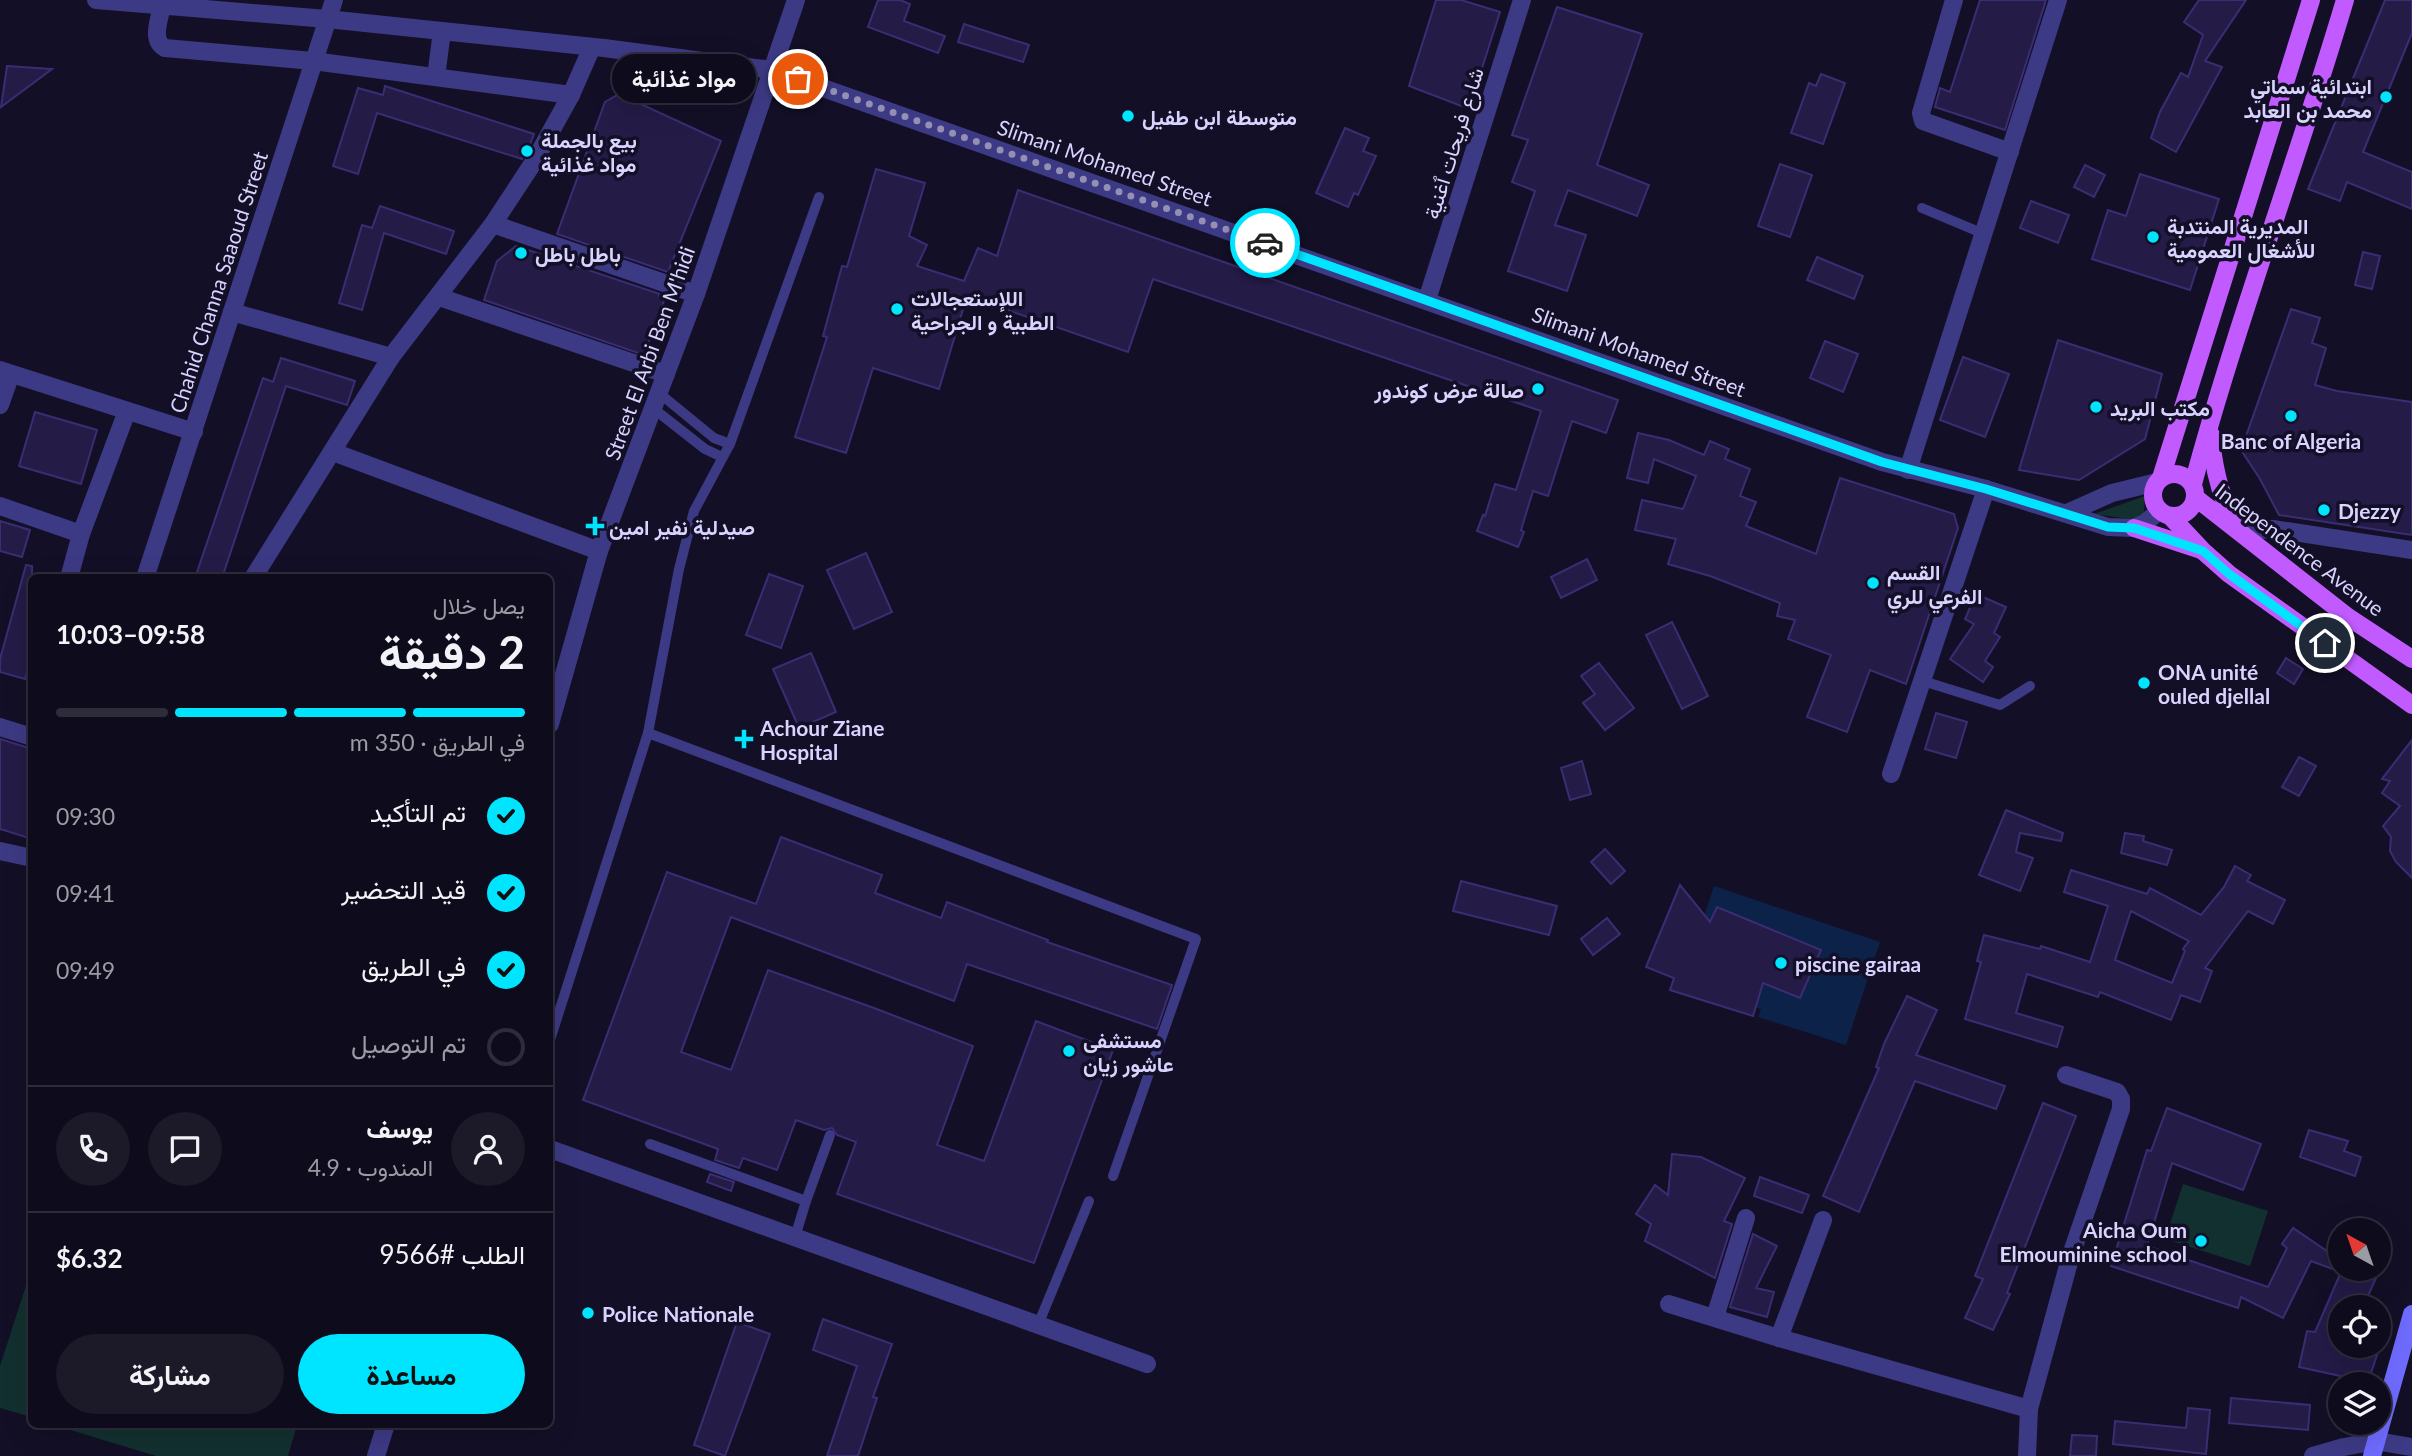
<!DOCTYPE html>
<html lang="ar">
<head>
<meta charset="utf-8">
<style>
	body { margin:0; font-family:Lato,Vazirmatn,sans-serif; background:#1c1929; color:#f1f3f6; direction:rtl; height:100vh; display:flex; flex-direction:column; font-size:26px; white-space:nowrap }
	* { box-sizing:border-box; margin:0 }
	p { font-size:23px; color:#9b9ba3 }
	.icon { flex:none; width:38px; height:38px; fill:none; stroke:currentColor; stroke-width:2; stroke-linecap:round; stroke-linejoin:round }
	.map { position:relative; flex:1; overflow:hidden; direction:ltr }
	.panel { position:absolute; left:28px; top:574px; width:525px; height:854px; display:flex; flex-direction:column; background:#0e0b1c; border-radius:10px; box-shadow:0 7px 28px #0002,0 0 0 2px #2e2b3b; direction:rtl }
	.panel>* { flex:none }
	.needle { width:46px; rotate:320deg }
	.fabs { position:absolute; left:2328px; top:1218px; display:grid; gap:14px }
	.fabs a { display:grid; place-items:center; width:63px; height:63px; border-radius:50%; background:#0e0b1c; box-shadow:0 7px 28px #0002,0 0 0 2px #2e2b3b; font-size:35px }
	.pin { position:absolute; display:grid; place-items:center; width:60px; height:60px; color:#fff; margin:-30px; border:4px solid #fff; border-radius:50%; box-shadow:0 2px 7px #0007 }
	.courier { position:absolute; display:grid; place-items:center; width:70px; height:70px; margin:-35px; border:5px solid #00e5ff; border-radius:50%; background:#fff; color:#222; box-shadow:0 2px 9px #0007 }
	.bubble { position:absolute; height:49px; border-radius:24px; background:#0e0b1c; box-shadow:0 7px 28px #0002,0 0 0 2px #2e2b3b; font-size:23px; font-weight:700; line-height:49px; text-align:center; direction:rtl }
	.headline em { font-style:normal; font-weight:700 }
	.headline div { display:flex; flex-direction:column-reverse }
	.headline { display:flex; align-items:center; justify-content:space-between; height:119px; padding:0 28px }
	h1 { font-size:46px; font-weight:700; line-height:52px }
	.bar { display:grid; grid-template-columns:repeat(4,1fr); gap:10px 7px; align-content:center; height:84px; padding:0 28px }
	.bar i { height:9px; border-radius:5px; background:#2e2b3b }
	.bar .active { background:#00e5ff }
	.bar p { grid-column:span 4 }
	.line { display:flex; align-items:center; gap:18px; padding:0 28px; border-top:2px solid #2e2b3b }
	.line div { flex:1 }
	.round { display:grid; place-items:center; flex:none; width:74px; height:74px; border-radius:37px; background:#1c1929 }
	ol { padding:0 28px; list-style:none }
	li { display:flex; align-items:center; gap:21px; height:77px }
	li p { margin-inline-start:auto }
	li .icon { padding:7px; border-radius:50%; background:#00e5ff; color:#111; stroke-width:4 }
	li:last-child { color:#9b9ba3 }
	li i { width:38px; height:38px; border:4px solid #2e2b3b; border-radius:50% }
	.primary-button { display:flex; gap:14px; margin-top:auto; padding:14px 28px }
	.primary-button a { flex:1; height:80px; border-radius:42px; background:#00e5ff; color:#111; font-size:28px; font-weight:700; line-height:80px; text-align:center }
	.primary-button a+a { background:#1c1929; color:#f1f3f6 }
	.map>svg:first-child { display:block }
	.green { fill:#12302f }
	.water { fill:#0c2248 }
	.building { fill:#241b47; stroke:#3b2d73; stroke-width:2; fill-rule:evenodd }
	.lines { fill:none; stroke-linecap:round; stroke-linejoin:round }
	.service { stroke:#3d3a85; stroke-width:10 }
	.minor { stroke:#3d3a85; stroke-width:18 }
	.tertiary { stroke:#3d3a85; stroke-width:18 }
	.secondary { stroke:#6f6bff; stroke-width:18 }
	.primary { stroke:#c25bff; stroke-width:18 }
	.done { stroke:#948fb3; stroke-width:7; stroke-dasharray:0 12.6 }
	.route { stroke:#00e5ff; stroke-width:9 }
	.poi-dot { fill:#00e5ff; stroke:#130f26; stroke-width:2.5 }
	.labels { text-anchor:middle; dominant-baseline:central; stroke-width:7; stroke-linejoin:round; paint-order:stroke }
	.poi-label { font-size:21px; font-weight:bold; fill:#d9d4ff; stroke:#130f26; text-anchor:start }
	.street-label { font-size:21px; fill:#d9d4ff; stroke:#130f26 }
</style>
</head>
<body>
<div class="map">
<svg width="2412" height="1456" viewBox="0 0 2412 1456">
	<rect width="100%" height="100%" fill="#130f26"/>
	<g class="green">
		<polygon points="2145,496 2143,521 2094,514"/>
		<polygon points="2183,1184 2268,1211 2250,1266 2165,1239"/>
		<polygon points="31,1270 32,1417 31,1417 0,1408 0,1366"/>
		<polygon points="54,1425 297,1424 297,1425 288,1456 156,1456"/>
	</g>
	<polygon class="water" points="1714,886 1880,942 1846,1045 1758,1017 1761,1009 1682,985"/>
	<g class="building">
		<polygon points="878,0 900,0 910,4 904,21 945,36 938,53 868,27"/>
		<polygon points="1436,0 1461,0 1500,12 1469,109 1409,86"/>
		<polygon points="1980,0 2046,0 2005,130 1935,107 1940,88 1950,92"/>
		<polygon points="2199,0 2246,0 2205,61 2222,67 2176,152 2151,138 2160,112 2181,73 2188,77 2203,35 2184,22"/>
		<polygon points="2385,0 2412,0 2412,33 2363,152 2412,172 2412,209 2347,182 2340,201 2308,189"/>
		<polygon points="1557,7 1642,34 1597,165 1649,185 1637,216 1568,190 1555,225 1586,235 1567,291 1508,271 1535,191 1512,182 1528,140 1512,135"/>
		<polygon points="964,24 1029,45 1023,62 958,42"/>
		<polygon points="7,66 52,69 1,107"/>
		<polygon points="1821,74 1845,83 1823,144 1791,133 1809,83 1816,86"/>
		<polygon points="385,86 534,134 529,147 522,159 377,113 358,174 333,166 358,88 383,95"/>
		<polygon points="619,94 721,141 668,272 557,234 605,102"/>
		<polygon points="1345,128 1369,138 1363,151 1376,156 1358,195 1354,193 1348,207 1316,193"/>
		<polygon points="1780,164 1812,175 1790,237 1758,226"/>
		<polygon points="2085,165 2105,175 2094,197 2074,187"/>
		<polygon points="876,169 925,183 909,236 927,245 917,266 964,281 978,248 997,256 1018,190 1618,400 1606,433 1572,421 1548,496 1533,491 1521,530 1524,532 1518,547 1477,531 1483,515 1485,516 1495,484 1516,490 1541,411 1153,279 1128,352 967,296 939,389 873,368 846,453 795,437 827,337 823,336 842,266 847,267"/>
		<polygon points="2140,174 2219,199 2190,290 2092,259 2108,210 2126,216"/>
		<polygon points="2031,201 2069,215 2058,243 2020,228"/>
		<polygon points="380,206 454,231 446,254 384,233 362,310 339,303 362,225 372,228"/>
		<polygon points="516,246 660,294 659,296 665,298 644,355 484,300 497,261"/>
		<polygon points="2363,252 2380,256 2372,289 2355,285"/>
		<polygon points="1817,257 1863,276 1854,299 1807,280"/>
		<polygon points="2291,309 2320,318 2312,343 2326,348 2315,385 2337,391 2412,402 2412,535 2279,515 2260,479 2241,450"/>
		<polygon points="2058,340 2162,374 2145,439 2079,480 2019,470"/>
		<polygon points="1825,341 1858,354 1843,392 1810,378"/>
		<polygon points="1963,357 2009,374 1985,437 1940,420"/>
		<polygon points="281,358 355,381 347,405 286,386 222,578 195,578 263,378 273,382"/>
		<polygon points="35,412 97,430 81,484 19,466"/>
		<polygon points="1638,433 1669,440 1704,455 1710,441 1729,449 1725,459 1750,469 1740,496 1756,502 1746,526 1816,554 1840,478 1954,514 1958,528 1906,684 1870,670 1847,732 1807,717 1831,655 1788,639 1795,620 1777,616 1780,603 1710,576 1668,564 1676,539 1635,530 1642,500 1683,509 1696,476 1654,459 1648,483 1627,478"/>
		<polygon points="0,521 30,530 22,557 0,551"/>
		<polygon points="866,553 892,612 854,629 827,570"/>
		<polygon points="1587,559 1597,580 1561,598 1551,577"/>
		<polygon points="26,565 32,566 32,654 25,679 0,672 0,659"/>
		<polygon points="769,574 803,586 781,648 746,635"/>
		<polygon points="1976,594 2006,607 1994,633 2000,637 1985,661 1993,667 1983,682 1950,659 1974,624 1965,619"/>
		<polygon points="1672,622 1708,696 1682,709 1646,635"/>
		<polygon points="811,653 836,712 799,728 773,669"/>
		<polygon points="2286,658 2303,669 2294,684 2277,673"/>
		<polygon points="1599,663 1634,708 1605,730 1583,703 1595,694 1581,676"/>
		<polygon points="1936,713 1967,722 1956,758 1925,749"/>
		<polygon points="0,739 32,749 32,839 0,829"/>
		<polygon points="2412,740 2412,878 2396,862 2390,851 2391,837 2383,826 2400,806 2382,793 2390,781 2382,779"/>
		<polygon points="2299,757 2316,766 2299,796 2282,787"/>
		<polygon points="1582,761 1591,794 1570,800 1561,768"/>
		<polygon points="2006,810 2063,833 2061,841 2020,833 2016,852 2033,858 2020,891 1979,875"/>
		<polygon points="2125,833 2144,836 2143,841 2172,850 2167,865 2121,853"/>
		<polygon points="781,837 882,875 875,893 941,918 947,902 1048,940 1047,942 1172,985 1157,1029 967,964 954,1001 731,917 681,1052 731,1070 768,970 874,1008 973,1046 937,1145 984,1161 1036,1021 1113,1050 1034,1263 837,1194 856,1142 837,1135 832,1128 824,1130 796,1120 777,1170 743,1158 739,1168 715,1160 718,1149 583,1100 667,872 756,904"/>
		<polygon points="1605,849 1625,871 1611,884 1591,862"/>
		<path d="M 2235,866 L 2251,875 L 2247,881 L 2285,900 L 2273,924 L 2248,911 L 2205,968 L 2212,971 L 2200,1002 L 2181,995 L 2171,1020 L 2100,992 L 2098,997 L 2027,974 L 2016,1013 L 2063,1027 L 2057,1047 L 1965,1019 L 1981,962 L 1977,961 L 1984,935 L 2040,949 L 2041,946 L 2090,962 L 2108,906 L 2064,892 L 2071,870 L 2147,894 L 2150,888 L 2201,915 L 2224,887 ZM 2131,911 L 2189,941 L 2183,949 L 2185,951 L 2172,983 L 2115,960 Z"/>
		<polygon points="1461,881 1557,906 1549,935 1453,911"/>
		<polygon points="1680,885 1710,922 1717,907 1821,950 1800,998 1763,983 1753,1016 1670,990 1674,978 1646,967"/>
		<polygon points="1607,918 1620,934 1593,955 1581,939"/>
		<polygon points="1907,996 1937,1010 1916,1055 2005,1086 1996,1109 1915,1081 1859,1212 1823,1196 1879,1068 1876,1067 1884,1044"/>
		<polygon points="2043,1103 2076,1116 2007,1293 2010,1294 1993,1330 1965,1318 1983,1279 1975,1276"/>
		<polygon points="2167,1108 2261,1144 2243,1190 2172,1163 2147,1246 2268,1287 2287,1248 2282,1244 2293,1228 2340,1260 2340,1269 2380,1269 2363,1307 2340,1307 2340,1346 2380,1346 2368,1382 2299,1367 2307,1331 2315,1332 2341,1272 2311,1261 2283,1318 2241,1297 2238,1308 2111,1266 2147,1150 2151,1151"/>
		<polygon points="2309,1130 2348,1141 2344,1151 2361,1157 2355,1176 2300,1157"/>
		<polygon points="1672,1154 1701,1157 1745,1178 1724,1221 1732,1224 1715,1278 1645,1241 1651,1224 1636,1214 1655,1185 1668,1195"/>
		<polygon points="710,1174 734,1182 731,1191 707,1182"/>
		<polygon points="1760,1177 1809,1195 1802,1213 1754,1196"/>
		<polygon points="1753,1234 1777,1246 1756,1288 1774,1292 1767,1317 1730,1307"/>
		<polygon points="823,1319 892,1344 873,1397 877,1398 858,1456 827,1456 857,1366 813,1350"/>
		<polygon points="737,1322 770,1334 725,1456 694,1445"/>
		<polygon points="2231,1398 2310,1405 2308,1430 2229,1423"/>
		<polygon points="2188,1408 2210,1410 2206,1454 2113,1444 2115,1421 2186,1428"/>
		<polygon points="2072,1435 2097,1436 2096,1456 2070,1456"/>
	</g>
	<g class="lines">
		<g class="service">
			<polyline points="819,197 730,444 694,511 679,569 648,733 1196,939 1113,1176"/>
			<polyline points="1922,208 1984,234"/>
			<polyline points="659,393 714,438 730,444"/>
			<polyline points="654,409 705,449 722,457"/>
			<polyline points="1923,681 2000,705 2030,686"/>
			<polyline points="550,1040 648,733"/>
			<polyline points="650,1144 806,1201 795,1237"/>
			<polyline points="806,1201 830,1135"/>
			<polyline points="1038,1325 1089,1201"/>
		</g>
		<g class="minor">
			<polyline points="1954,0 1921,113 1923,121 2010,152"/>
			<path d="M 162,5 C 160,19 150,40 165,48 L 313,61 L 571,95"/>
			<polyline points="436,77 442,31"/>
			<polyline points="493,224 696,294"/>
			<polyline points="439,297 666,374"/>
			<polyline points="1427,300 1522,0"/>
			<polyline points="232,312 391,357"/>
			<polyline points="0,370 194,432"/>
			<polyline points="0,405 11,374"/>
			<polyline points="333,452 599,551"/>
			<polyline points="1908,470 2058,0"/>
			<polyline points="0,506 81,534"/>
			<polyline points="2239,531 2273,529 2412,550"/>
			<polyline points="69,578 81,534 127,411"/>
			<polyline points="145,578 334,0"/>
			<polyline points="253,578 391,357 493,224 535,160 571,95 592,47"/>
			<polyline points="0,727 32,737"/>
			<polyline points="1891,774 1986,489"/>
			<polyline points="0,851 32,858"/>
			<polyline points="550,1149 1147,1364"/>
			<polyline points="1669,1304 1779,1338 2029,1409"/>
			<polyline points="1715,1317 1746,1218"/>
			<polyline points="1779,1338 1823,1220"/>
			<polyline points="2027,1456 2029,1409 2071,1255 2121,1109 2121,1099 2117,1092 2066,1075"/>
			<polyline points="2313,1456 2344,1447 2376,1441 2412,1447"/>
		</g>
		<g class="tertiary">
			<polyline points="96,0 327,19 604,48 772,70 1882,462 1986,489 2108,527 2134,528 2145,523 2159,511"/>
			<polyline points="2067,513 2112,493 2157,482"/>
			<polyline points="550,724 599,551 696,294 796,0"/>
			<polyline points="376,1456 386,1424"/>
		</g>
		<polyline class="secondary" points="2372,1456 2412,1314"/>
		<g class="primary">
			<path d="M 2211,435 C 2213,467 2220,496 2235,525"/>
			<circle cx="2174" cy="495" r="21"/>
			<polyline points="2161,478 2311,0"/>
			<path d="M 2193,484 C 2237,321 2297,162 2345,0"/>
			<polyline points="2196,498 2348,617 2412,659"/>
			<polyline points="2171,517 2203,551 2229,574 2412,705"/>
			<polyline points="2134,528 2201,550"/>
		</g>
	</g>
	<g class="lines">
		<polyline class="done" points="798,79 1265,243"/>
		<polyline class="route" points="1265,243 1882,462 1986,489 2108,527 2134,528 2203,551 2229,574 2325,643"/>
	</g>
	<g class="poi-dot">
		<circle cx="2386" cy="97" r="7"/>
		<circle cx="1128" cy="116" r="7"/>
		<circle cx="527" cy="151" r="7"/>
		<circle cx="2153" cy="237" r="7"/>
		<circle cx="521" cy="253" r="7"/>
		<circle cx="897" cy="309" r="7"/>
		<circle cx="1538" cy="389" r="7"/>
		<circle cx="2096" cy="407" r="7"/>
		<circle cx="2291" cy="416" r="7"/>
		<circle cx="2324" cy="510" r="7"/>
		<path d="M591.5 515.5h7v7h7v7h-7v7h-7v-7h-7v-7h7z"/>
		<circle cx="1873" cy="583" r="7"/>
		<circle cx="2144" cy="683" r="7"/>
		<path d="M740.5 728.5h7v7h7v7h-7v7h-7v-7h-7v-7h7z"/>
		<circle cx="1781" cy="963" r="7"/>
		<circle cx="1069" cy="1051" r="7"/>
		<circle cx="2201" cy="1241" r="7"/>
		<circle cx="588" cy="1313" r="7"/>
	</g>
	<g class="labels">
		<g class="poi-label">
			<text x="2372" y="85" text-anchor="end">ابتدائية سماتي<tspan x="2372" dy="24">محمد بن العابد</tspan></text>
			<text x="1142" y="116">متوسطة ابن طفيل</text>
			<text x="541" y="139">بيع بالجملة<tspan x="541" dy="24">مواد غذائية</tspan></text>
			<text x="2167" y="225">المديرية المنتدبة<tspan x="2167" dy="24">للأشغال العمومية</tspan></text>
			<text x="535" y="253">باطل باطل</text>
			<text x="911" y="297">اللإستعجالات<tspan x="911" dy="24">الطبية و الجراحية</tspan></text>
			<text x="1524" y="389" text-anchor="end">صالة عرض كوندور</text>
			<text x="2110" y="407">مكتب البريد</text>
			<text x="2291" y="440" text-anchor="middle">Banc of Algeria</text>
			<text x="2338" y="510">Djezzy</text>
			<text x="609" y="526">صيدلية نفير امين</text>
			<text x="1887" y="571">القسم<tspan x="1887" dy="24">الفرعي للري</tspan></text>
			<text x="2158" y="671">ONA unité<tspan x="2158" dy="24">ouled djellal</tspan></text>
			<text x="760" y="727">Achour Ziane<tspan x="760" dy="24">Hospital</tspan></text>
			<text x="1795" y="963">piscine gairaa</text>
			<text x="1083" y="1039">مستشفى<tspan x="1083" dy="24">عاشور زيان</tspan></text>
			<text x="2187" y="1229" text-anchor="end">Aicha Oum<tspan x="2187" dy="24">Elmouminine school</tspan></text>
			<text x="602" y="1313">Police Nationale</text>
		</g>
		<g class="street-label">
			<text transform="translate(1453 143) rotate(-73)">شارع فريحات ٱغنية</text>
			<text transform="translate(1105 162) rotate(19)">Slimani Mohamed Street</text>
			<text transform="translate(218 282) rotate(-72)">Chahid Channa Saaoud Street</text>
			<text transform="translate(1639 351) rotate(20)">Slimani Mohamed Street</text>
			<text transform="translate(649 353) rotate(-70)">Street El Arbi Ben M'hidi</text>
			<text transform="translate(2300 549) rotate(37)">Independence Avenue</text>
		</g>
	</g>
</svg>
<div class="fabs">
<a><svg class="needle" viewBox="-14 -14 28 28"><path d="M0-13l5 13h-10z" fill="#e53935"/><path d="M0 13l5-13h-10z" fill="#9b9ba3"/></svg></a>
<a><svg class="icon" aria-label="locate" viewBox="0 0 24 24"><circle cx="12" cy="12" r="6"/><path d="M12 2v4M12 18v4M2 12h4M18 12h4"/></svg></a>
<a><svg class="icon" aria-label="layers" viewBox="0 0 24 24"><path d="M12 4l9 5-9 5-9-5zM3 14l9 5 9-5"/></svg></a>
</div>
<div class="pin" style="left:798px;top:79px;background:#ea580c"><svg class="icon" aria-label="bag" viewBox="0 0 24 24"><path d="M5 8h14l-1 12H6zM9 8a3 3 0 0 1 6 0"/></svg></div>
<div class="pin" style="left:2325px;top:643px;background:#1f2937"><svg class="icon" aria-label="home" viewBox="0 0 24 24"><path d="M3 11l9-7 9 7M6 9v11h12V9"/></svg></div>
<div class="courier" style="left:1265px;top:243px"><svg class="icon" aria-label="car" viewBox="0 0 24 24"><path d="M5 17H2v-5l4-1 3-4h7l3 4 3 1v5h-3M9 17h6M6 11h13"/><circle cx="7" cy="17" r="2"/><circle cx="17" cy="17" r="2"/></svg></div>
<div class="bubble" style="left:612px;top:54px;width:144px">مواد غذائية</div>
<section class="panel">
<div class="headline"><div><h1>2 دقيقة</h1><p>يصل خلال</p></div><em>09:58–10:03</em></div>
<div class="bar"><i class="active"></i><i class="active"></i><i class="active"></i><i></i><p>في الطريق · 350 m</p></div>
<ol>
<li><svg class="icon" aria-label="check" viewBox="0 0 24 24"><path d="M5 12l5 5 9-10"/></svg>تم التأكيد<p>09:30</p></li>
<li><svg class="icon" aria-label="check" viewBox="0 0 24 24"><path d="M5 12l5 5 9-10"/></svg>قيد التحضير<p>09:41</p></li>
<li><svg class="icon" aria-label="check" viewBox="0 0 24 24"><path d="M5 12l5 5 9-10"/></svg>في الطريق<p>09:49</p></li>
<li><i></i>تم التوصيل</li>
</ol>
<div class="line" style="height:126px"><a class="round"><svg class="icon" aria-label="person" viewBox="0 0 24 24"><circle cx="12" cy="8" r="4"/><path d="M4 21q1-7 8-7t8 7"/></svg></a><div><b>يوسف</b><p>المندوب · 4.9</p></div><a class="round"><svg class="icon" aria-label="chat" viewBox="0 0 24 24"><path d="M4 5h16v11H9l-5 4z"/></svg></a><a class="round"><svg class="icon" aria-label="phone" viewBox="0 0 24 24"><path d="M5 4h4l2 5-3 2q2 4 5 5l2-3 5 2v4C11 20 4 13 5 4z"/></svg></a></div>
<div class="line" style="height:91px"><div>الطلب #9566</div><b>$6.32</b></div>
<div class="primary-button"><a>مساعدة</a><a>مشاركة</a></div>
</section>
</div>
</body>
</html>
